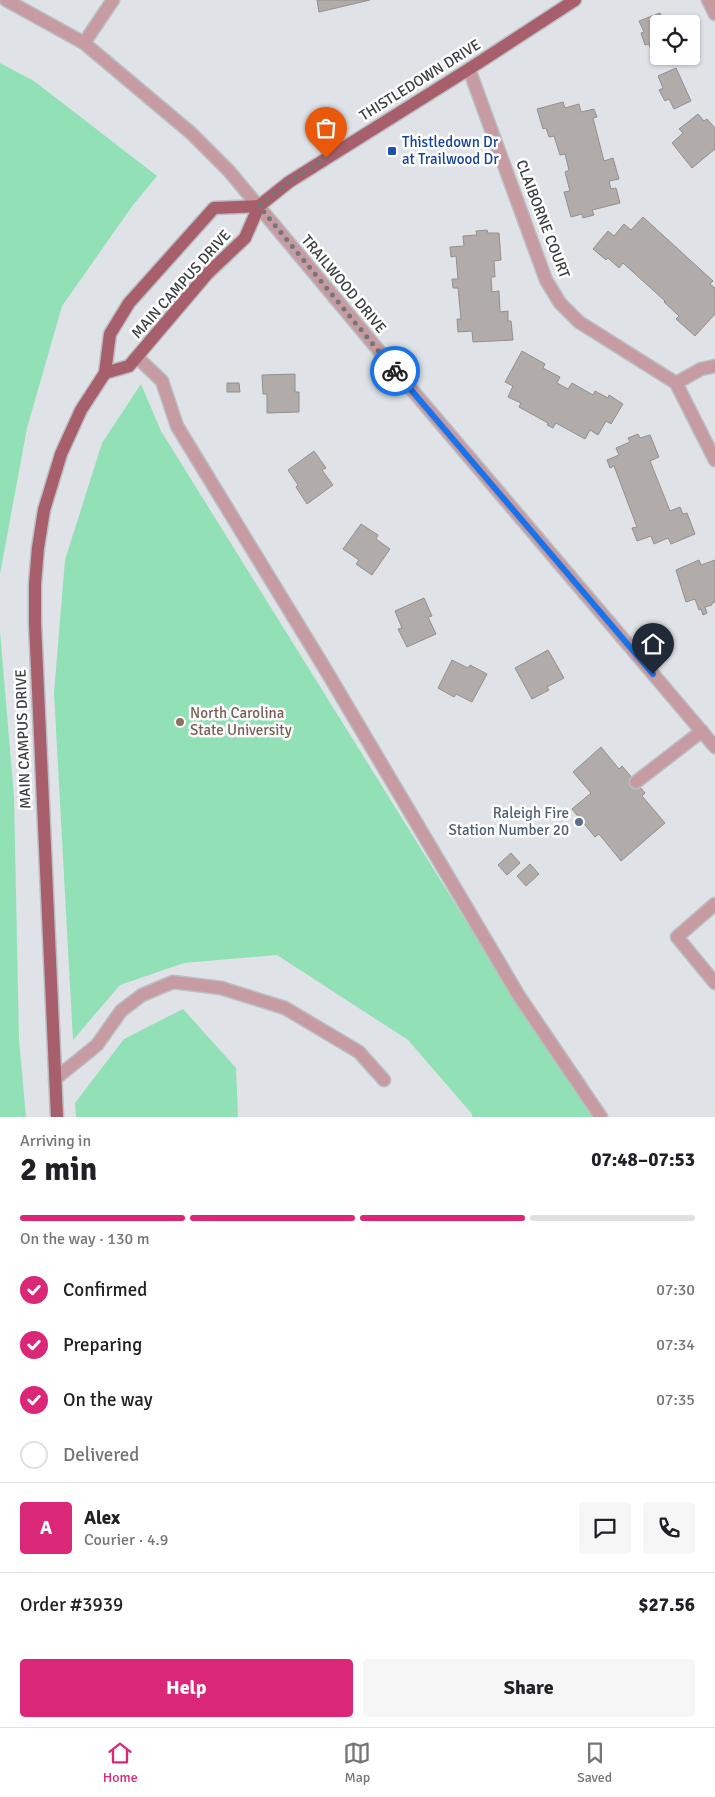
<!DOCTYPE html>
<html lang="en">
<head>
<meta charset="utf-8">
<style>
	body { margin:0; font-family:Signika,sans-serif; background:#f6f6f6; color:#202124; height:100vh; display:flex; flex-direction:column; font-size:19px; white-space:nowrap }
	* { box-sizing:border-box; margin:0 }
	p { font-size:16px; color:#757577 }
	.icon { flex:none; width:28px; height:28px; fill:none; stroke:currentColor; stroke-width:2; stroke-linecap:round; stroke-linejoin:round }
	.map { position:relative; height:1117px; overflow:hidden }
	.panel { display:flex; flex-direction:column; background:#fff; flex:1 }
	.panel>* { flex:none }
	.controls { position:absolute; left:650px; top:15px; display:grid; gap:10px }
	.controls a { display:grid; place-items:center; width:50px; height:50px; border-radius:5px; background:#fff; box-shadow:0 1px 4px #0004; font-size:25px }
	.pin { position:absolute; display:grid; place-items:center; width:42px; height:42px; color:#fff; margin:-51px -21px; border-radius:50% 50% 50% 0; rotate:-45deg; box-shadow:0 0 5px #0007 }
	.pin .icon { rotate:45deg }
	.courier { position:absolute; display:grid; place-items:center; width:50px; height:50px; margin:-25px; border:4px solid #1a73e8; border-radius:50%; background:#fff; color:#222; box-shadow:0 1px 6px #0007 }
	.summary em { font-style:normal; font-weight:800 }
	.summary div { display:flex; flex-direction:column-reverse }
	.summary { display:flex; align-items:center; justify-content:space-between; height:85px; padding:0 20px }
	h1 { font-size:32px; font-weight:800; line-height:38px }
	.bar { display:grid; grid-template-columns:repeat(4,1fr); gap:8px 5px; align-content:center; height:60px; padding:0 20px }
	.bar i { height:6px; border-radius:4px; background:#e0e0e0 }
	.bar .on { background:#db2777 }
	.bar p { grid-column:span 4 }
	.line { display:flex; align-items:center; gap:12px; padding:0 20px; border-top:1px solid #e0e0e0 }
	.line div { flex:1 }
	.round { display:grid; place-items:center; flex:none; width:52px; height:52px; border-radius:5px; background:#f6f6f6 }
	ol { padding:0 20px; list-style:none }
	li { display:flex; align-items:center; gap:15px; height:55px }
	li p { margin-inline-start:auto }
	li .icon { padding:5px; border-radius:50%; background:#db2777; color:#fff; stroke-width:4 }
	li:last-child { color:#757577 }
	li i { width:28px; height:28px; border:2px solid #e0e0e0; border-radius:50% }
	.button { display:flex; gap:10px; margin-top:auto; padding:10px 20px }
	.button a { flex:1; height:58px; border-radius:5px; background:#db2777; color:#fff; font-size:20px; font-weight:800; line-height:58px; text-align:center }
	.button a+a { background:#f6f6f6; color:#202124 }
	.dock { display:flex; justify-content:space-around; align-items:center; height:70px; border-top:1px solid #e0e0e0; background:#fff; font-size:14px; color:#757577 }
	.dock a { display:grid; justify-items:center; gap:2px }
	.dock .on { color:#db2777 }
	.map>svg:first-child { display:block }
	.green { fill:#91e0b6 }
	.building { fill:#b1aca9; stroke:#948f8c }
	.lines { fill:none; stroke-linecap:round; stroke-linejoin:round }
	.minor-casing { stroke:#bbbec2; stroke-width:15 }
	.major-casing { stroke:#bbbec2; stroke-width:15 }
	.minor { stroke:#c69ca2; stroke-width:12 }
	.major { stroke:#a85f6c; stroke-width:12 }
	.done { stroke:#747678; stroke-width:5; stroke-dasharray:0 9 }
	.route { stroke:#1a73e8; stroke-width:6 }
	.transit-dot { fill:#1a4fb4; stroke:#fff; stroke-width:2 }
	.education-dot { fill:#8d6e63; stroke:#fff; stroke-width:2 }
	.service-dot { fill:#5c6f8a; stroke:#fff; stroke-width:2 }
	.labels { text-anchor:middle; dominant-baseline:central; stroke-width:5; stroke-linejoin:round; paint-order:stroke }
	.street-label { font-size:15px; fill:#3a3c3d; stroke:#fff }
	.transit-label { font-size:15px; fill:#164399; stroke:#fff; text-anchor:start }
	.education-label { font-size:15px; fill:#785e54; stroke:#fff; text-anchor:start }
	.service-label { font-size:15px; fill:#4e5e75; stroke:#fff; text-anchor:end }
</style>
</head>
<body>
<div class="map">
<svg width="715" height="1117" viewBox="0 0 715 1117">
	<rect width="100%" height="100%" fill="#dfe3e7"/>
	<g class="green">
		<polygon points="0,63 34,81 157,176 133,205 62,306 27,428 0,574"/>
		<polygon points="141,384 161,431 469,926 592,1117 472,1117 472,1114 408,1040 277,955 184,963 120,985 73,1040 54,693 65,560 102,443"/>
		<polygon points="0,631 14,797 19,1040 26,1117 0,1117"/>
		<polygon points="183,1009 236,1068 238,1117 76,1117 75,1103 124,1039"/>
	</g>
	<g class="building">
		<polygon points="317,0 370,0 319,12"/>
		<polygon points="660,13 664,24 659,24 659,51 652,53 649,44 645,45 641,33 644,32 639,21"/>
		<polygon points="676,68 691,101 674,109 669,99 665,101 659,90 663,88 658,76"/>
		<polygon points="563,102 565,108 579,104 581,112 594,109 597,117 593,118 604,161 613,158 619,179 609,181 611,189 616,188 620,203 592,210 594,215 583,218 582,214 571,217 564,192 570,191 565,172 569,170 565,154 560,155 554,136 549,137 546,128 543,129 537,109"/>
		<polygon points="698,114 704,121 707,119 715,128 715,149 692,168 672,143 683,133 679,129"/>
		<polygon points="643,217 713,281 710,284 715,288 715,314 695,336 676,319 679,316 664,302 665,301 623,263 619,268 608,258 606,260 593,249 608,231 614,236 624,224 631,230"/>
		<polygon points="487,230 488,233 499,233 501,260 494,261 495,277 491,277 492,292 499,291 500,312 508,311 508,321 511,321 513,340 473,342 472,331 458,332 457,319 461,319 458,288 453,288 452,279 458,279 456,256 451,257 450,247 464,246 463,236 477,235 476,231"/>
		<polygon points="522,351 545,364 543,368 560,377 557,383 568,389 572,383 593,395 595,391 608,398 609,395 623,404 611,424 606,421 598,435 590,430 585,439 556,423 553,428 547,425 548,423 519,407 521,403 508,397 513,386 505,382"/>
		<polygon points="295,374 295,392 299,392 299,412 267,413 267,394 263,394 262,375"/>
		<polygon points="227,383 239,383 240,392 227,392"/>
		<polygon points="638,434 640,438 650,435 659,457 650,461 670,511 680,507 683,514 687,513 695,534 671,544 668,538 654,544 651,536 637,541 632,528 637,527 614,466 610,468 607,460 619,455 616,448 630,442 628,438"/>
		<polygon points="314,451 326,468 322,470 333,485 307,504 296,487 298,485 288,470"/>
		<polygon points="361,524 378,535 376,539 390,549 372,575 356,564 359,560 343,549"/>
		<polygon points="699,560 701,565 715,560 715,602 712,603 712,605 705,607 707,613 703,615 701,609 699,610 695,599 686,602 676,570"/>
		<polygon points="424,598 432,616 428,617 436,634 407,647 398,629 402,628 395,611"/>
		<polygon points="548,650 564,678 547,687 549,690 532,699 515,668"/>
		<polygon points="452,660 468,668 470,665 487,674 472,702 456,694 454,697 438,688"/>
		<polygon points="601,747 619,769 622,766 645,793 642,796 665,823 621,861 599,834 595,837 572,809 591,793 573,772"/>
		<polygon points="511,853 520,863 507,875 498,865"/>
		<polygon points="530,864 539,874 526,886 517,876"/>
	</g>
	<g class="lines">
		<defs>
			<g id="minor">
				<polyline points="6,0 84,43 191,133 229,171 390,364 715,747"/>
				<polyline points="708,0 715,14"/>
				<polyline points="84,43 113,0"/>
				<polyline points="469,69 546,280 560,303 579,322 676,383 715,460"/>
				<polyline points="137,357 162,381 177,426 205,472 324,667 519,996 601,1117"/>
				<polyline points="676,383 701,369 715,366"/>
				<polyline points="636,782 702,731"/>
				<polyline points="715,904 677,937 715,983"/>
				<polyline points="55,1079 97,1045 121,1011 142,995 173,982 221,988 285,1008 359,1052 384,1080"/>
			</g>
			<g id="major">
				<polyline points="105,373 129,366 207,274 245,238 259,206 289,182 469,69 575,0"/>
				<polyline points="57,1117 35,623 35,584 38,548 44,510 61,454 81,410 105,373 110,334 129,303 214,208 259,206"/>
			</g>
		</defs>
		<use href="#minor" class="minor-casing"/>
		<use href="#major" class="major-casing"/>
		<use href="#minor" class="minor"/>
		<use href="#major" class="major"/>
	</g>
	<g class="lines">
		<polyline class="done" points="326,158 289,182 259,206 395,371"/>
		<polyline class="route" points="395,371 653,674"/>
	</g>
	<rect class="transit-dot" x="387" y="146" width="10" height="10" rx="2.5"/>
	<circle class="education-dot" cx="180" cy="722" r="5"/>
	<circle class="service-dot" cx="579" cy="822" r="5"/>
	<g class="labels">
		<g class="street-label">
			<text transform="translate(420 80) rotate(-32)">THISTLEDOWN DRIVE</text>
			<text transform="translate(543 219) rotate(69)">CLAIBORNE COURT</text>
			<text transform="translate(181 284) rotate(-48)">MAIN CAMPUS DRIVE</text>
			<text transform="translate(344 284) rotate(50)">TRAILWOOD DRIVE</text>
			<text transform="translate(23 739) rotate(-92)">MAIN CAMPUS DRIVE</text>
		</g>
		<g class="transit-label">
			<text x="402" y="142">Thistledown Dr<tspan x="402" dy="17">at Trailwood Dr</tspan></text>
		</g>
		<g class="education-label">
			<text x="190" y="713">North Carolina<tspan x="190" dy="17">State University</tspan></text>
		</g>
		<g class="service-label">
			<text x="569" y="813">Raleigh Fire<tspan x="569" dy="17">Station Number 20</tspan></text>
		</g>
	</g>
</svg>
<div class="controls">
<a><svg class="icon" aria-label="locate" viewBox="0 0 24 24"><circle cx="12" cy="12" r="6"/><path d="M12 2v4M12 18v4M2 12h4M18 12h4"/></svg></a>
</div>
<div class="pin" style="left:326px;top:158px;background:#ea580c"><svg class="icon" aria-label="bag" viewBox="0 0 24 24"><path d="M5 8h14l-1 12H6zM9 8a3 3 0 0 1 6 0"/></svg></div>
<div class="pin" style="left:653px;top:674px;background:#1f2937"><svg class="icon" aria-label="home" viewBox="0 0 24 24"><path d="M3 11l9-7 9 7M6 9v11h12V9"/></svg></div>
<div class="courier" style="left:395px;top:371px"><svg class="icon" aria-label="bike" viewBox="0 0 24 24"><circle cx="6" cy="16" r="4"/><circle cx="18" cy="16" r="4"/><path d="M6 16l4-8h5l3 8M10 8l3 8H6M13 5h3"/></svg></div>
</div>
<section class="panel">
<div class="summary"><div><h1>2 min</h1><p>Arriving in</p></div><em>07:48–07:53</em></div>
<div class="bar"><i class="on"></i><i class="on"></i><i class="on"></i><i></i><p>On the way · 130 m</p></div>
<ol>
<li><svg class="icon" aria-label="check" viewBox="0 0 24 24"><path d="M5 12l5 5 9-10"/></svg>Confirmed<p>07:30</p></li>
<li><svg class="icon" aria-label="check" viewBox="0 0 24 24"><path d="M5 12l5 5 9-10"/></svg>Preparing<p>07:34</p></li>
<li><svg class="icon" aria-label="check" viewBox="0 0 24 24"><path d="M5 12l5 5 9-10"/></svg>On the way<p>07:35</p></li>
<li><i></i>Delivered</li>
</ol>
<div class="line" style="height:90px"><b class="round" style="background:#db2777;color:#fff">A</b><div><b>Alex</b><p>Courier · 4.9</p></div><a class="round"><svg class="icon" aria-label="chat" viewBox="0 0 24 24"><path d="M4 5h16v11H9l-5 4z"/></svg></a><a class="round"><svg class="icon" aria-label="phone" viewBox="0 0 24 24"><path d="M5 4h4l2 5-3 2q2 4 5 5l2-3 5 2v4C11 20 4 13 5 4z"/></svg></a></div>
<div class="line" style="height:65px"><div>Order #3939</div><b>$27.56</b></div>
<div class="button"><a>Help</a><a>Share</a></div>
</section>
<nav class="dock">
<a class="on"><svg class="icon" aria-label="home" viewBox="0 0 24 24"><path d="M3 11l9-7 9 7M6 9v11h12V9"/></svg>Home</a>
<a><svg class="icon" aria-label="map" viewBox="0 0 24 24"><path d="M3 6l6-2 6 2 6-2v14l-6 2-6-2-6 2zM9 4v14M15 6v14"/></svg>Map</a>
<a><svg class="icon" aria-label="saved" viewBox="0 0 24 24"><path d="M7 4h10v16l-5-4-5 4z"/></svg>Saved</a>
</nav>
</body>
</html>
